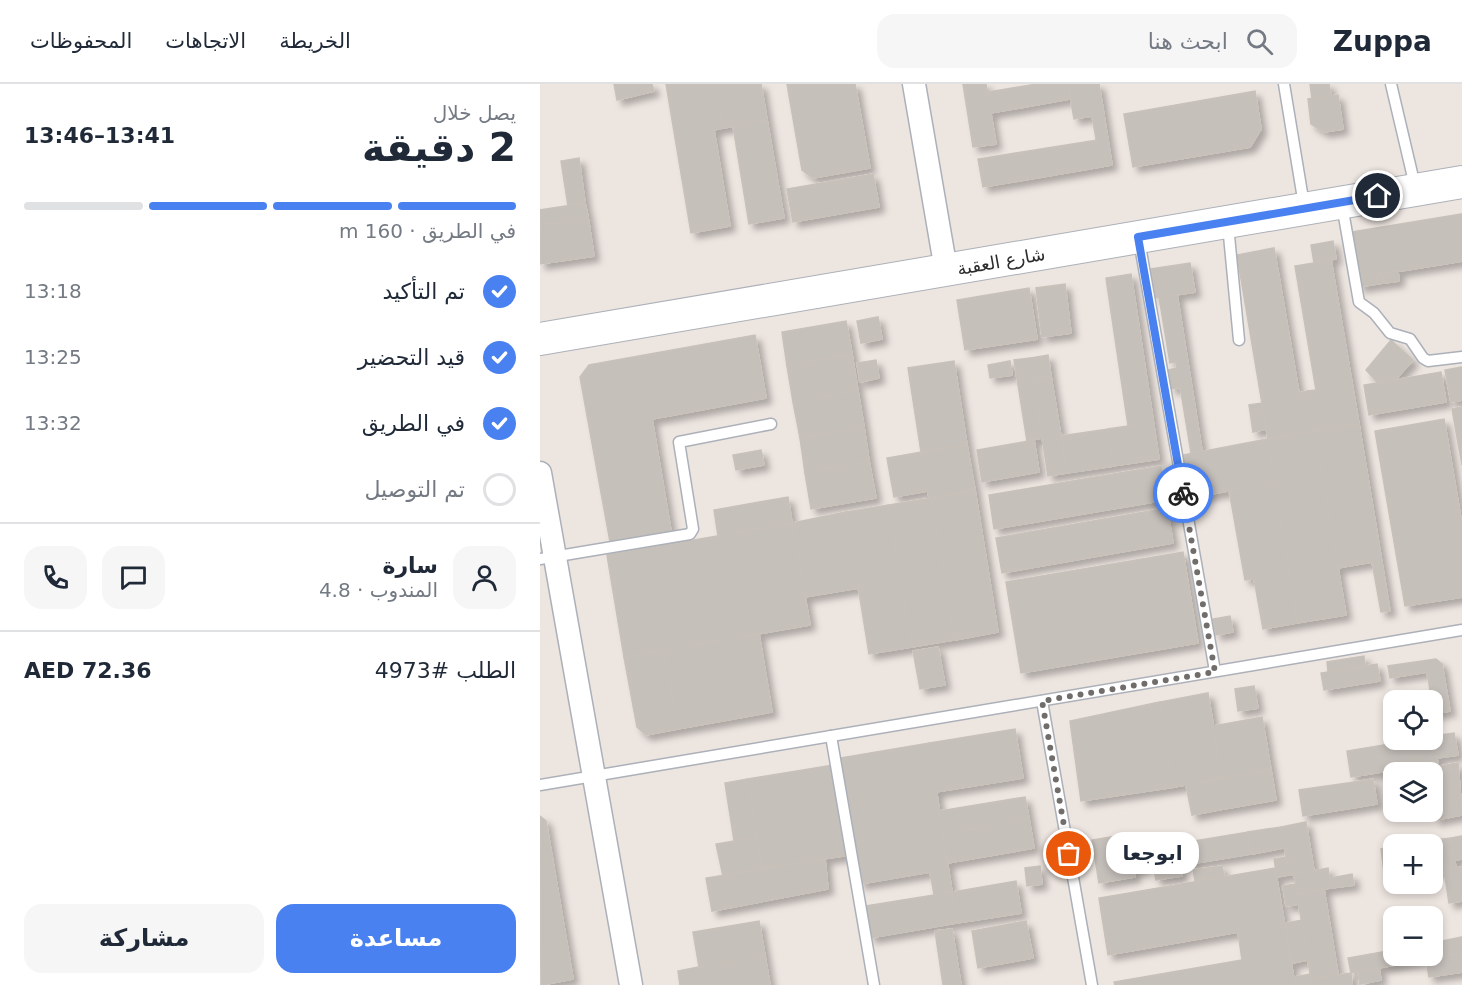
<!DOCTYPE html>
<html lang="ar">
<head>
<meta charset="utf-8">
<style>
	body { margin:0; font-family:"DejaVu Sans","Noto Sans Arabic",sans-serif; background:#f6f6f7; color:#1f2937; direction:rtl; height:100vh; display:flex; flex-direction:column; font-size:22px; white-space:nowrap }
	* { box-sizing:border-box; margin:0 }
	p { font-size:20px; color:#747a83 }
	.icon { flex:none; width:33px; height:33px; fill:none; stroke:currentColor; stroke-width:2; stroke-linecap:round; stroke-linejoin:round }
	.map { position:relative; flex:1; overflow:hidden; direction:ltr }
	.details { display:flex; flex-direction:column; background:#fff; width:540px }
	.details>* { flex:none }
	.fabs { position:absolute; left:843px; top:606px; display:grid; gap:12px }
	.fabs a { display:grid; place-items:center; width:60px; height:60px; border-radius:12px; background:#fff; box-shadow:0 3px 9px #0003; font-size:30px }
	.pin { position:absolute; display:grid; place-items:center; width:51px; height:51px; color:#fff; margin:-26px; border:3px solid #fff; border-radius:50%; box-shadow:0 2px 6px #0007 }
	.courier { position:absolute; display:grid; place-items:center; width:60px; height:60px; margin:-30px; border:4px solid #4981f0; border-radius:50%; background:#fff; color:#222; box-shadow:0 2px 8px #0007 }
	.bubble { position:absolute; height:42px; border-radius:18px; background:#fff; box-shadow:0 3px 9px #0003; font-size:20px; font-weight:800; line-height:42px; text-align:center; direction:rtl }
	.summary em { font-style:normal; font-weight:800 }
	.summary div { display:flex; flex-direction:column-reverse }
	.summary { display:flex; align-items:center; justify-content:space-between; height:102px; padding:0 24px }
	h1 { font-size:39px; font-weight:800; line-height:45px }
	.bar { display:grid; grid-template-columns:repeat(4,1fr); gap:9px 6px; align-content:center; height:72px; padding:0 24px }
	.bar i { height:8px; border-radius:4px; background:#e0e1e3 }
	.bar .current { background:#4981f0 }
	.bar p { grid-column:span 4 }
	.line { display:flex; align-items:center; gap:15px; padding:0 24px; border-top:2px solid #e0e1e3 }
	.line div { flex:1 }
	.round { display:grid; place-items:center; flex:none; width:63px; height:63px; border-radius:18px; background:#f6f6f7 }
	ol { padding:0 24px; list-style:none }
	li { display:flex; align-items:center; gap:18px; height:66px }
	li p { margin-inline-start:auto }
	li .icon { padding:6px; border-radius:50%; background:#4981f0; color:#fff; stroke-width:4 }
	li:last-child { color:#747a83 }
	li i { width:33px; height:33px; border:3px solid #e0e1e3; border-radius:50% }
	.button { display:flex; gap:12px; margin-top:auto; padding:12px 24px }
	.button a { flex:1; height:69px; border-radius:18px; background:#4981f0; color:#fff; font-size:24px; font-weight:800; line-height:69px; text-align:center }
	.button a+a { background:#f6f6f7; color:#1f2937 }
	header { display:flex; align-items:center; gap:36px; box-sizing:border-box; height:84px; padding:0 30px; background:#fff; border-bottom:2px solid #e0e1e3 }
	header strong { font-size:28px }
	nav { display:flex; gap:33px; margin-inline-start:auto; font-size:21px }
	.search { width:420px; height:54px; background:#f6f6f7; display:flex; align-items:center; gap:15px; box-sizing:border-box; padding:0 21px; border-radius:18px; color:#747a83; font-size:22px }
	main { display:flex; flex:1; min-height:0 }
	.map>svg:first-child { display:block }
	.building { fill:#c6c0bb; stroke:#c8c1b9; stroke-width:1.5; filter:url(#shadow) }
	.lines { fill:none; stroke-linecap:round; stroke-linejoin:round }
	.lane-casing { stroke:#acb0b8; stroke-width:13 }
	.street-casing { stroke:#acb0b8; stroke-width:25 }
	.secondary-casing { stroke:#acb0b8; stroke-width:34 }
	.lane { stroke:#fff; stroke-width:10 }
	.street { stroke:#fff; stroke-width:22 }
	.secondary { stroke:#fff; stroke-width:32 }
	.done { stroke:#706d6b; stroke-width:6; stroke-dasharray:0 10.8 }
	.route { stroke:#4981f0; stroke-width:8 }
	.labels { text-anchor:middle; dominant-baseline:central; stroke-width:4.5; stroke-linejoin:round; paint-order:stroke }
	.street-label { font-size:18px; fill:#2c2c2c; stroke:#fff }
</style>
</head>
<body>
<header>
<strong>Zuppa</strong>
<div class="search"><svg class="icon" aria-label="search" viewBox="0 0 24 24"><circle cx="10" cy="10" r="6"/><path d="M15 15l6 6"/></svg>ابحث هنا</div>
<nav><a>الخريطة</a><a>الاتجاهات</a><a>المحفوظات</a></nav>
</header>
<main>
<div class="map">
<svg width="922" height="901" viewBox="0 0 922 901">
	<defs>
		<filter id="shadow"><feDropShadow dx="5.5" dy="5.5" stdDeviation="3" flood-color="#0004"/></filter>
	</defs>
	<rect width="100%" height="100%" fill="#ede5e0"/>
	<g class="building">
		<polygon points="74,0 112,0 114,7 77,16"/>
		<polygon points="126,0 176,0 183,44 174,46 190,142 151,149"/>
		<polygon points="176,0 221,0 227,36 183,44"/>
		<polygon points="247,0 315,0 330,84 273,94 262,86"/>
		<polygon points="423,0 446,0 456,60 433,63"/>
		<polygon points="497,0 528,0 530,15 451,29 447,8"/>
		<polygon points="528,0 559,0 572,81 561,83 552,32 534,35"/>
		<polygon points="770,0 789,0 791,12 772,15"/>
		<polygon points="715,7 721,45 710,63 593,83 584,30"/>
		<polygon points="798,11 803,45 784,48 771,40 768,15"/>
		<polygon points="227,36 244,134 209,140 193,42"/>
		<polygon points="557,56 561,83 443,103 438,75"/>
		<polygon points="39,74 45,119 28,122 21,77"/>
		<polygon points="333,90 339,123 253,138 247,105"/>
		<polygon points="45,119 48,133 0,141 0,126"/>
		<polygon points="922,130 922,177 818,194 811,148"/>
		<polygon points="48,133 54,172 0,180 0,141"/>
		<polygon points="793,157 796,175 774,179 771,161"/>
		<polygon points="734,164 759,309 768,307 775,347 728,355 697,171"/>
		<polygon points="791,176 819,340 775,347 768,307 776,306 755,182"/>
		<polygon points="650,179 655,208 615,214 611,185"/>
		<polygon points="858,187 859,197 844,199 842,190"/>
		<polygon points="591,190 619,375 573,382 568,345 588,342 566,194"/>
		<polygon points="842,190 844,199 819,203 818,194"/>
		<polygon points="525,200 531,249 502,253 496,204"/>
		<polygon points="489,204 497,255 425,266 417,216"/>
		<polygon points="637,210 662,367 651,369 636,278 630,279 619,213"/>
		<polygon points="338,233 342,255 321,259 317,237"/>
		<polygon points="306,237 312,270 247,282 242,248"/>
		<polygon points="215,251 226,314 112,335 131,447 70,458 40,293 49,281"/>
		<polygon points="851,256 873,276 855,296 837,298 826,286"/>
		<polygon points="312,270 318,307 253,318 247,282"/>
		<polygon points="508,271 511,292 493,295 490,274"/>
		<polygon points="490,274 502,354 487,357 474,276"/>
		<polygon points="336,276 339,294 320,298 317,279"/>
		<polygon points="414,277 427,361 381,368 368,284"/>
		<polygon points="470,277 472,291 450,294 448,281"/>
		<polygon points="922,283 922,316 911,318 905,286"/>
		<polygon points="637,284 640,303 631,305 628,286"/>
		<polygon points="901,288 906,318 829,331 824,301"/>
		<polygon points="511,292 527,389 508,392 493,295"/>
		<polygon points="318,307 324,343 260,354 253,318"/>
		<polygon points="722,319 726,345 713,348 709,321"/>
		<polygon points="922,323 922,381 912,325"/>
		<polygon points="904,335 922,441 922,513 865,522 835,347"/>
		<polygon points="819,340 850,527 841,528 832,478 798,484 775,347"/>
		<polygon points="324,343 329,377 265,389 260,354"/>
		<polygon points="568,345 573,382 527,389 521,352"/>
		<polygon points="775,347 806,531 757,539 728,355"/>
		<polygon points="728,355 734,398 646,415 638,372"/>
		<polygon points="494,356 499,388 442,398 437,366"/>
		<polygon points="427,361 435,406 389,414 381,368"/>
		<polygon points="221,366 224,381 196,386 193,371"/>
		<polygon points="381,368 388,407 354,413 347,374"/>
		<polygon points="329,377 336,414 271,425 265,389"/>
		<polygon points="621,382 626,416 454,445 449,411"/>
		<polygon points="734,398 757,539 723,545 714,495 705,496 689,406"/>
		<polygon points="435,406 458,548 414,556 392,414"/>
		<polygon points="248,413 252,439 178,452 174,426"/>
		<polygon points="392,414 414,556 372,563 348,421"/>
		<polygon points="348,421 372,563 329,570 306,428"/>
		<polygon points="627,424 633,459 462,489 456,454"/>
		<polygon points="306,428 319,504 265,513 252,439"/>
		<polygon points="252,439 270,541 84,573 67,471"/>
		<polygon points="643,468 658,559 481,589 466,498"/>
		<polygon points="690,532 693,548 676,551 673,535"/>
		<polygon points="219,550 232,628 138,645 124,566"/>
		<polygon points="398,563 405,601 380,605 373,567"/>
		<polygon points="124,566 138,645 106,651 97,643 84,573"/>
		<polygon points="824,572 825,582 788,588 787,578"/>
		<polygon points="896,575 902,580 910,627 894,630 887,588 850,594 848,582"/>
		<polygon points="837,580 840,597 784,606 781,589"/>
		<polygon points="714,602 718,624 698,627 695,605"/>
		<polygon points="668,609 682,694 634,703 620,618"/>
		<polygon points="620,618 634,703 541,717 530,637"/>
		<polygon points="722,633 731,686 682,694 673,642"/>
		<polygon points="475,645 483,694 396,708 389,659"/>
		<polygon points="914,649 918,671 897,674 894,652"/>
		<polygon points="892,652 898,679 811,693 807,667 874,656 892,656"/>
		<polygon points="389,659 412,808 394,811 390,788 320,800 300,674"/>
		<polygon points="918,679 922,731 895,736 892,688 888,688 887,684"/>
		<polygon points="293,681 309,771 222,784 207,695"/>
		<polygon points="731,686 736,716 673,727 667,697"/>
		<polygon points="207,695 217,753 194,757 185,699"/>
		<polygon points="833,695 837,720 819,723 814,698"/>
		<polygon points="667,697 673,727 652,731 646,701"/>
		<polygon points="814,698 819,723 763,732 759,706"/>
		<polygon points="485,713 489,735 403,750 399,727"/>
		<polygon points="0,732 6,737 33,895 1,901"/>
		<polygon points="489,735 494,764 408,779 403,750"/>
		<polygon points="766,738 774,787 749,791 741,743"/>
		<polygon points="741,743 744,764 711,770 708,748"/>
		<polygon points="708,748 711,770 614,786 611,764"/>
		<polygon points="588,750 591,768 602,766 605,784 594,786 595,793 559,799 552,756"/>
		<polygon points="922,752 922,775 914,776 911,754"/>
		<polygon points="217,753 222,784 183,792 176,760"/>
		<polygon points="911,754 916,784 901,787 896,756"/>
		<polygon points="896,756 901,787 892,788 892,760 870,760"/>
		<polygon points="854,763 854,794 845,796 841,765"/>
		<polygon points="746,773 749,791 737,793 734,775"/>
		<polygon points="285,775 288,805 172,827 166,794"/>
		<polygon points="640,781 642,792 616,796 614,786"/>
		<polygon points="500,782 502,800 487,802 485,784"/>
		<polygon points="682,782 684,792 655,797 653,786"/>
		<polygon points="922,783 922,817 909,819 904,786"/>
		<polygon points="735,784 755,901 575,901 574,898 702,876 698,848 568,871 559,814"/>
		<polygon points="788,784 791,804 757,810 754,790"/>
		<polygon points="812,790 814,801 791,804 790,794"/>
		<polygon points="476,797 481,829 417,839 412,808"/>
		<polygon points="756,800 759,820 746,822 743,802"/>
		<polygon points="784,805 798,890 771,895 757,810"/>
		<polygon points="412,808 417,839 330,854 325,822"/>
		<polygon points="762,836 768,876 752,879 745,839"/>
		<polygon points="219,837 225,872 159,883 153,848"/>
		<polygon points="486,837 493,874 438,884 432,847"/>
		<polygon points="412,845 421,901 403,901 395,847"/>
		<polygon points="922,853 922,869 811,889 808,874 854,866 854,872 892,872 892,859"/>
		<polygon points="922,869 922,888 889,893 886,875"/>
		<polygon points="225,872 230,901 162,901 159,883"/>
		<polygon points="159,883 162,901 140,901 138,887"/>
		<polygon points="839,884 841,896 820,900 818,888"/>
		<polygon points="811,889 812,901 772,901 771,895"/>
		<polygon points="771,890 772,901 755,901 754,893"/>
	</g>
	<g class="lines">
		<defs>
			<g id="lane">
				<polyline points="744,0 764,121"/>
				<polyline points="851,0 875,102"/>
				<polyline points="802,121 819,218 834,229 850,249 870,255 883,274 888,277 922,273"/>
				<polyline points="688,141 699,256"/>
				<polyline points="599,156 675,587"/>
				<polyline points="0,475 150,450 153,445 139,358 231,340"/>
				<polyline points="502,617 552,901"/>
				<polyline points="291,652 334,901"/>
				<polyline points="0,701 922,546"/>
			</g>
			<g id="street">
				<polyline points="374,0 406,186"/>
				<polyline points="0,389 91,901"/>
			</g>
			<polyline id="secondary" points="0,255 922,98"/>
		</defs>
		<use href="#lane" class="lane-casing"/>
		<use href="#street" class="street-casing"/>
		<use href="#secondary" class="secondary-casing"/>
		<use href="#lane" class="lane"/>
		<use href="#street" class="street"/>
		<use href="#secondary" class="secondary"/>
	</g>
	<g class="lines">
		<polyline class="done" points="529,770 502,617 675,588 643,409"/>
		<polyline class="route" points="643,409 598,153 838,112"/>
	</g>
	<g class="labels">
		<g class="street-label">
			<text transform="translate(461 177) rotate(-10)">شارع العقبة</text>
		</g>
	</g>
</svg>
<div class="fabs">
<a><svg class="icon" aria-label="locate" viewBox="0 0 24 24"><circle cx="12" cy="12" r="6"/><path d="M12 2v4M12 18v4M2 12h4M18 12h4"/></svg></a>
<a><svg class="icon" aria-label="layers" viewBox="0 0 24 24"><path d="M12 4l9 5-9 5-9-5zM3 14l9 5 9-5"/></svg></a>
<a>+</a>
<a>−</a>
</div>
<div class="pin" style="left:529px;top:770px;background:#ea580c"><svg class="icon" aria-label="bag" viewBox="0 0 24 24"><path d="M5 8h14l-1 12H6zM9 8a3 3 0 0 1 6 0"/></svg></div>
<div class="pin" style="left:838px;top:112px;background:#1f2937"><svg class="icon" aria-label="home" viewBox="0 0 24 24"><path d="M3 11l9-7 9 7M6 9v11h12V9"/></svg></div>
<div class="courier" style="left:643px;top:409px"><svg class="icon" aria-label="bike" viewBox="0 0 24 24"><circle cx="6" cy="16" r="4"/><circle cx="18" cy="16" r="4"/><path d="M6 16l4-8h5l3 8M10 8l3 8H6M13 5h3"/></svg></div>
<div class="bubble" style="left:566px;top:748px;width:93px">ابوجعا</div>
</div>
<section class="details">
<div class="summary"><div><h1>2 دقيقة</h1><p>يصل خلال</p></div><em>13:41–13:46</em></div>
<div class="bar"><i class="current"></i><i class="current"></i><i class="current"></i><i></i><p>في الطريق · 160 m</p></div>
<ol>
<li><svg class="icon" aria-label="check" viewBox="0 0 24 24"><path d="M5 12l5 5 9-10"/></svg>تم التأكيد<p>13:18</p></li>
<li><svg class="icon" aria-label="check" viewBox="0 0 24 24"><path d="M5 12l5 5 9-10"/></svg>قيد التحضير<p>13:25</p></li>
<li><svg class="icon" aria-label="check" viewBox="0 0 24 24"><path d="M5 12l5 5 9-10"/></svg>في الطريق<p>13:32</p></li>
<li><i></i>تم التوصيل</li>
</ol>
<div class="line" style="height:108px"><a class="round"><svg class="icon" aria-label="person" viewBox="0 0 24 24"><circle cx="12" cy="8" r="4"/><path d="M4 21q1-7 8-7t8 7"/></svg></a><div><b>سارة</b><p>المندوب · 4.8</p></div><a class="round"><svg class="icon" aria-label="chat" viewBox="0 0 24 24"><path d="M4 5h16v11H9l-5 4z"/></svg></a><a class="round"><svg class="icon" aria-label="phone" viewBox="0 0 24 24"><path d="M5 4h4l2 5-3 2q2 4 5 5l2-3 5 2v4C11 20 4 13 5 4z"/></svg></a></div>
<div class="line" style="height:78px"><div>الطلب #4973</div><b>AED 72.36</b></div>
<div class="button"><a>مساعدة</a><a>مشاركة</a></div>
</section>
</main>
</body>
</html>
